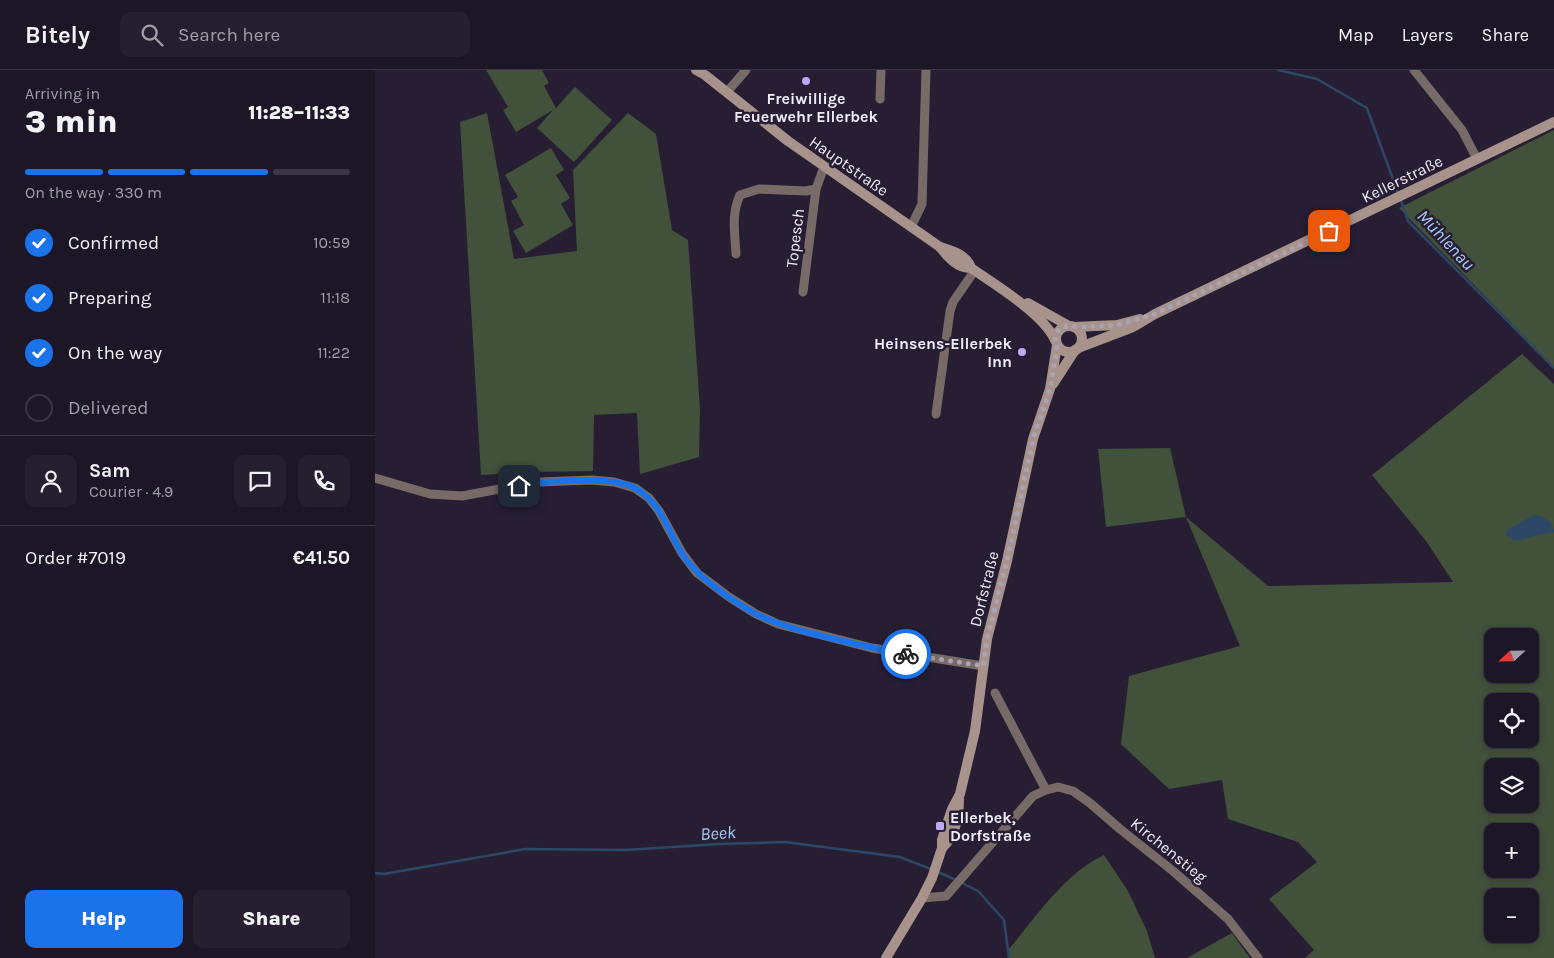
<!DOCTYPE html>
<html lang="en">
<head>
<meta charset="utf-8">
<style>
	body { margin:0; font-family:Karla,sans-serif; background:#251f2f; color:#f1f3f6; height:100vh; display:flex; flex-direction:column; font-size:19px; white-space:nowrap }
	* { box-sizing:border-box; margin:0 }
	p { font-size:16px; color:#a09fa7 }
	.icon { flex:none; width:28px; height:28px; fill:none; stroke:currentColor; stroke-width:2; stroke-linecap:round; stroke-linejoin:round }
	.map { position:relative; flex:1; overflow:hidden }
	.details { display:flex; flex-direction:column; background:#1d1627; width:375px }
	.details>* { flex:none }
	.needle { width:32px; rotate:248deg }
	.controls { position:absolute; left:1109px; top:558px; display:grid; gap:10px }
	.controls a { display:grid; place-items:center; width:55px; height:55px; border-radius:10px; background:#1d1627; box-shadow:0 2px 8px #0003,0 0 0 1px #3b3544; font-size:25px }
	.pin { position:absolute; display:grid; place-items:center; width:42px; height:42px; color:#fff; margin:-21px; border-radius:10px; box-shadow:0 2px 8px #0006 }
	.courier { position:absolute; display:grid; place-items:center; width:50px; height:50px; margin:-25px; border:4px solid #1a73e8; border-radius:50%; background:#fff; color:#222; box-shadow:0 1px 6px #0007 }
	.headline em { font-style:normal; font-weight:800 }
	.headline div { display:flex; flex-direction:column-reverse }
	.headline { display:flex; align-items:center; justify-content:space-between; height:85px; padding:0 25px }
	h1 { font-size:32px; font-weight:800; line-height:38px }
	.bar { display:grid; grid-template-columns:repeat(4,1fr); gap:8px 5px; align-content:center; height:60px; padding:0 25px }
	.bar i { height:6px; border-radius:4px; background:#3b3544 }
	.bar .active { background:#1a73e8 }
	.bar p { grid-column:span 4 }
	.line { display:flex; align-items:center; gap:12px; padding:0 25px; border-top:1px solid #3b3544 }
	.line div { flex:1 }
	.round { display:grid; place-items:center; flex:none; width:52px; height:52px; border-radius:10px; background:#251f2f }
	ol { padding:0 25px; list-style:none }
	li { display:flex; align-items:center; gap:15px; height:55px }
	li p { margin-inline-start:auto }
	li .icon { padding:5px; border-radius:50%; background:#1a73e8; color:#fff; stroke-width:4 }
	li:last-child { color:#a09fa7 }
	li i { width:28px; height:28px; border:2px solid #3b3544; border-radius:50% }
	.primary-button { display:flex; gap:10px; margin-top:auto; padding:10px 25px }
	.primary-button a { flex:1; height:58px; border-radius:10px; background:#1a73e8; color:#fff; font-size:20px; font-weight:800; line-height:58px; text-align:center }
	.primary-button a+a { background:#251f2f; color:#f1f3f6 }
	header { display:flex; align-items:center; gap:30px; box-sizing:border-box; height:70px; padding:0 25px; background:#1d1627; border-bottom:1px solid #3b3544 }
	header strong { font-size:24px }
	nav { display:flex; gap:28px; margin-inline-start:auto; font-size:18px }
	.search { width:350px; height:45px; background:#251f2f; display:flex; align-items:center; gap:12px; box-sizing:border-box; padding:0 18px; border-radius:10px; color:#a09fa7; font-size:19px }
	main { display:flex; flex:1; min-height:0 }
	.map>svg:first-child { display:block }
	.green { fill:#42513a; fill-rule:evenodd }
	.water { fill:#2d4766 }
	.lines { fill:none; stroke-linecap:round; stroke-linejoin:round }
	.stream { stroke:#2d4766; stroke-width:2.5 }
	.street { stroke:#786a66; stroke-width:9 }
	.secondary { stroke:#a8938c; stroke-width:10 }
	.done { stroke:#aaa3b5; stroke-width:5; stroke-dasharray:0 9 }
	.route { stroke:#1a73e8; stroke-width:6 }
	.poi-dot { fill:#bda9f5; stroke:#271e34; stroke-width:2 }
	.labels { text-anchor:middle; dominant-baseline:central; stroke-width:5; stroke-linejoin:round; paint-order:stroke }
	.poi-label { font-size:16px; font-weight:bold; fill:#f1ebfa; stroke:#271e34 }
	.street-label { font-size:16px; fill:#f1ebfa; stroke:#271e34 }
	.water-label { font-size:18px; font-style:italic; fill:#a6caf6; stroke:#271e34 }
</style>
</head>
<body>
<header>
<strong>Bitely</strong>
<div class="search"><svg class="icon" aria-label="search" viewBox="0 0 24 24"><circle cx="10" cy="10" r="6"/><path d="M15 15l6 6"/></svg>Search here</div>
<nav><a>Map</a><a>Layers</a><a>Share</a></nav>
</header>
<main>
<section class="details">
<div class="headline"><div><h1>3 min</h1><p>Arriving in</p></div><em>11:28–11:33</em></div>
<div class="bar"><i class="active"></i><i class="active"></i><i class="active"></i><i></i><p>On the way · 330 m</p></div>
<ol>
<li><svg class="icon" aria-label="check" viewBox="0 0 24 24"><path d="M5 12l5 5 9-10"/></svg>Confirmed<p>10:59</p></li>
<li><svg class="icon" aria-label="check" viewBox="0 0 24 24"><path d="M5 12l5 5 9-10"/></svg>Preparing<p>11:18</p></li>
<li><svg class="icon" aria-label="check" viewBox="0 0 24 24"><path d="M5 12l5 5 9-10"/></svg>On the way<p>11:22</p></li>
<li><i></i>Delivered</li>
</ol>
<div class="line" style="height:90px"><a class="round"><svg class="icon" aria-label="person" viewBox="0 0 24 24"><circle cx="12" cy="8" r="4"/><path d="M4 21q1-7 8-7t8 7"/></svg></a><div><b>Sam</b><p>Courier · 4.9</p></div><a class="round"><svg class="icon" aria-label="chat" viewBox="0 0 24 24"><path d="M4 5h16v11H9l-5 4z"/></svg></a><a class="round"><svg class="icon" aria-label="phone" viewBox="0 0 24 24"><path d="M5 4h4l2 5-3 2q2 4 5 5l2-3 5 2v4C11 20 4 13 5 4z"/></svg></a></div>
<div class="line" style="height:65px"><div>Order #7019</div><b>€41.50</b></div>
<div class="primary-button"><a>Help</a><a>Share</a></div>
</section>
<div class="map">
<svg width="1179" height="888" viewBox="0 0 1179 888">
	<rect width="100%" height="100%" fill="#271e34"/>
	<g class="green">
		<polygon points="111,0 167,0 174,13 169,16 181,38 200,17 237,50 199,92 162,58 178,40 141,62 128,40 133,37"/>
		<polygon points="112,43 139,189 202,181 198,100 253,43 281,64 297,160 313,170 325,338 324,387 265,404 262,343 219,345 218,401 153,402 106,405 85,52"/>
		<polygon points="1179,60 1179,297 1024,138"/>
		<polygon points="176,78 189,100 181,105 195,128 186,134 198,155 151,183 138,161 149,155 136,131 143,127 130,105"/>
		<path d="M 1147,284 L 1179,314 L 1179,888 L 930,888 L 939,880 L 894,829 L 942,792 L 923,772 L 853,749 L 847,710 L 794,719 L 746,674 L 754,606 L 865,576 L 811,447 L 731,457 L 723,379 L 795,378 L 811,447 L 893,516 L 1078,512 L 1051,471 L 997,405 ZM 1118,566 L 1155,566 L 1155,604 L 1118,604 ZM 1118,631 L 1155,631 L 1155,669 L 1118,669 ZM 1118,696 L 1155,696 L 1155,734 L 1118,734 ZM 1118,761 L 1155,761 L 1155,799 L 1118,799 ZM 1118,826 L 1155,826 L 1155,864 L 1118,864 Z"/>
		<path d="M 729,785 L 753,821 L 772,861 L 780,888 L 635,888 L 633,880 C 661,847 690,803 729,785 Z"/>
		<polygon points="857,863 875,888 812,888"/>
	</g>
	<path class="water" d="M 1159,445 C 1168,446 1179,452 1179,462 L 1164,465 L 1141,471 L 1132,466 L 1132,460 Z"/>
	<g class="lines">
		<g class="stream">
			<polyline points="903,0 942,9 992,38 1023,123"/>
			<polyline points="1025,128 1033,151 1179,298"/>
			<polyline points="563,802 581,810"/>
			<polyline points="0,803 9,804 150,779 251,780 344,774 410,772 525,787 558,800"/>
			<polyline points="585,812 603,821 629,850 634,888"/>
		</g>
		<g class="street">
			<polyline points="1039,0 1087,60 1102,89"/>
			<polyline points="352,22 371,0"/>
			<polyline points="505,29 506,0"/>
			<polyline points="536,157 547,134 551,0"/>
			<path d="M 361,184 C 360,164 356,144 365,125 L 384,119 L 431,121 L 441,119 L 449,97"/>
			<polyline points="428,222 441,119"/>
			<polyline points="561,344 575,241 578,232 600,200"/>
			<polyline points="0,408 55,424 87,426 163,412 217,410 239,412 260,418 274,428 284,441 307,483 322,503 354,527 381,544 403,554 497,578 608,596"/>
			<polyline points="620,623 671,720 683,717 698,721 715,733 745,759 798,801 853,849 883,888"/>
			<polyline points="547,828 571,826 658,726 671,720"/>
		</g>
		<g class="secondary">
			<path d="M 321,0 L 330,5 L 413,71 L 565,177 C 573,187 582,198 596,198"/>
			<path d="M 565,177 C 576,180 592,185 596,198 C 619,214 669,244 680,270"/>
			<polyline points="653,233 694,256"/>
			<circle cx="694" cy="269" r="13"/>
			<polyline points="699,257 742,255 765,249"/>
			<polyline points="703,278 758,257 780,244 1179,52"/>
			<polyline points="678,314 700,280"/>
			<path d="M 567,778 C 580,766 584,747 584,729"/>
			<polyline points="511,888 547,828 557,808 567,778 567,770 571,757 577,739 585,724 600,661 612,569 632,491 658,369 675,319 682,275"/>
		</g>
	</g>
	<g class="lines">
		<polyline class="done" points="531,584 608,596 612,569 632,491 658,369 675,319 681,284 682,275 680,270 683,261 686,258 694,256 709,257 742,255 780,244 954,161"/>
		<path class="route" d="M 144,416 C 171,411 236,405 260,418 C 264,420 269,424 272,427 C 288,441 295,464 306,482 C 318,501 334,513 352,526 C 361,532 371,539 381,544 C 396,552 412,556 427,561 C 462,570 496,578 531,584"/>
	</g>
	<g class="poi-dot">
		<circle cx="431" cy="11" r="5"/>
		<circle cx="647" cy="282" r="5"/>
		<rect x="560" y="751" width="10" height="10" rx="2.5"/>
	</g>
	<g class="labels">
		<g class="poi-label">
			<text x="431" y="28">Freiwillige<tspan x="431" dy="18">Feuerwehr Ellerbek</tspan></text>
			<text x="637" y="273" text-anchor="end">Heinsens-Ellerbek<tspan x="637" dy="18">Inn</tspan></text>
			<text x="575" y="747" text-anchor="start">Ellerbek,<tspan x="575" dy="18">Dorfstraße</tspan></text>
		</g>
		<g class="street-label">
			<text transform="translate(474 96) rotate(35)">Hauptstraße</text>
			<text transform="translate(1027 109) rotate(-26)">Kellerstraße</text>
			<text transform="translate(420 168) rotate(-83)">Topesch</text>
			<text transform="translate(609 519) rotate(-76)">Dorfstraße</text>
			<text transform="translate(794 780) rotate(39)">Kirchenstieg</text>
		</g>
		<g class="water-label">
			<text transform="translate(1071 170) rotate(47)">Mühlenau</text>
			<text transform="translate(343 763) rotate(-3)">Beek</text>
		</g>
	</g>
</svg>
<div class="controls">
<a><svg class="needle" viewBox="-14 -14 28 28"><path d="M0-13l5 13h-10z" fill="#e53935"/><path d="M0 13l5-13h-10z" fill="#a09fa7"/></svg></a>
<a><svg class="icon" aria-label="locate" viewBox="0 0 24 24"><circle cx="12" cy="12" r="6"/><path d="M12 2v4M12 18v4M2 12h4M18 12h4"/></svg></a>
<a><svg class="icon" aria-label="layers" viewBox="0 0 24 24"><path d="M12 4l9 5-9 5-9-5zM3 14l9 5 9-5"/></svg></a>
<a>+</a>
<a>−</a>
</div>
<div class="pin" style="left:954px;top:161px;background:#ea580c"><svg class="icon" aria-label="bag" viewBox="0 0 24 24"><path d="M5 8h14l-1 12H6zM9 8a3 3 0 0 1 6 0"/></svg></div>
<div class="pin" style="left:144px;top:416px;background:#1f2937"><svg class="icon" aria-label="home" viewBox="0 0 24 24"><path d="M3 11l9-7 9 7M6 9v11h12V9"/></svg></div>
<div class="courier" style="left:531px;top:584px"><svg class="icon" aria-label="bike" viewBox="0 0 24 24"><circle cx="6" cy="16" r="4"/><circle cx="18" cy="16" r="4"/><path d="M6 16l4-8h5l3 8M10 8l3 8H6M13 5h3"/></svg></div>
</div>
</main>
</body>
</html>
